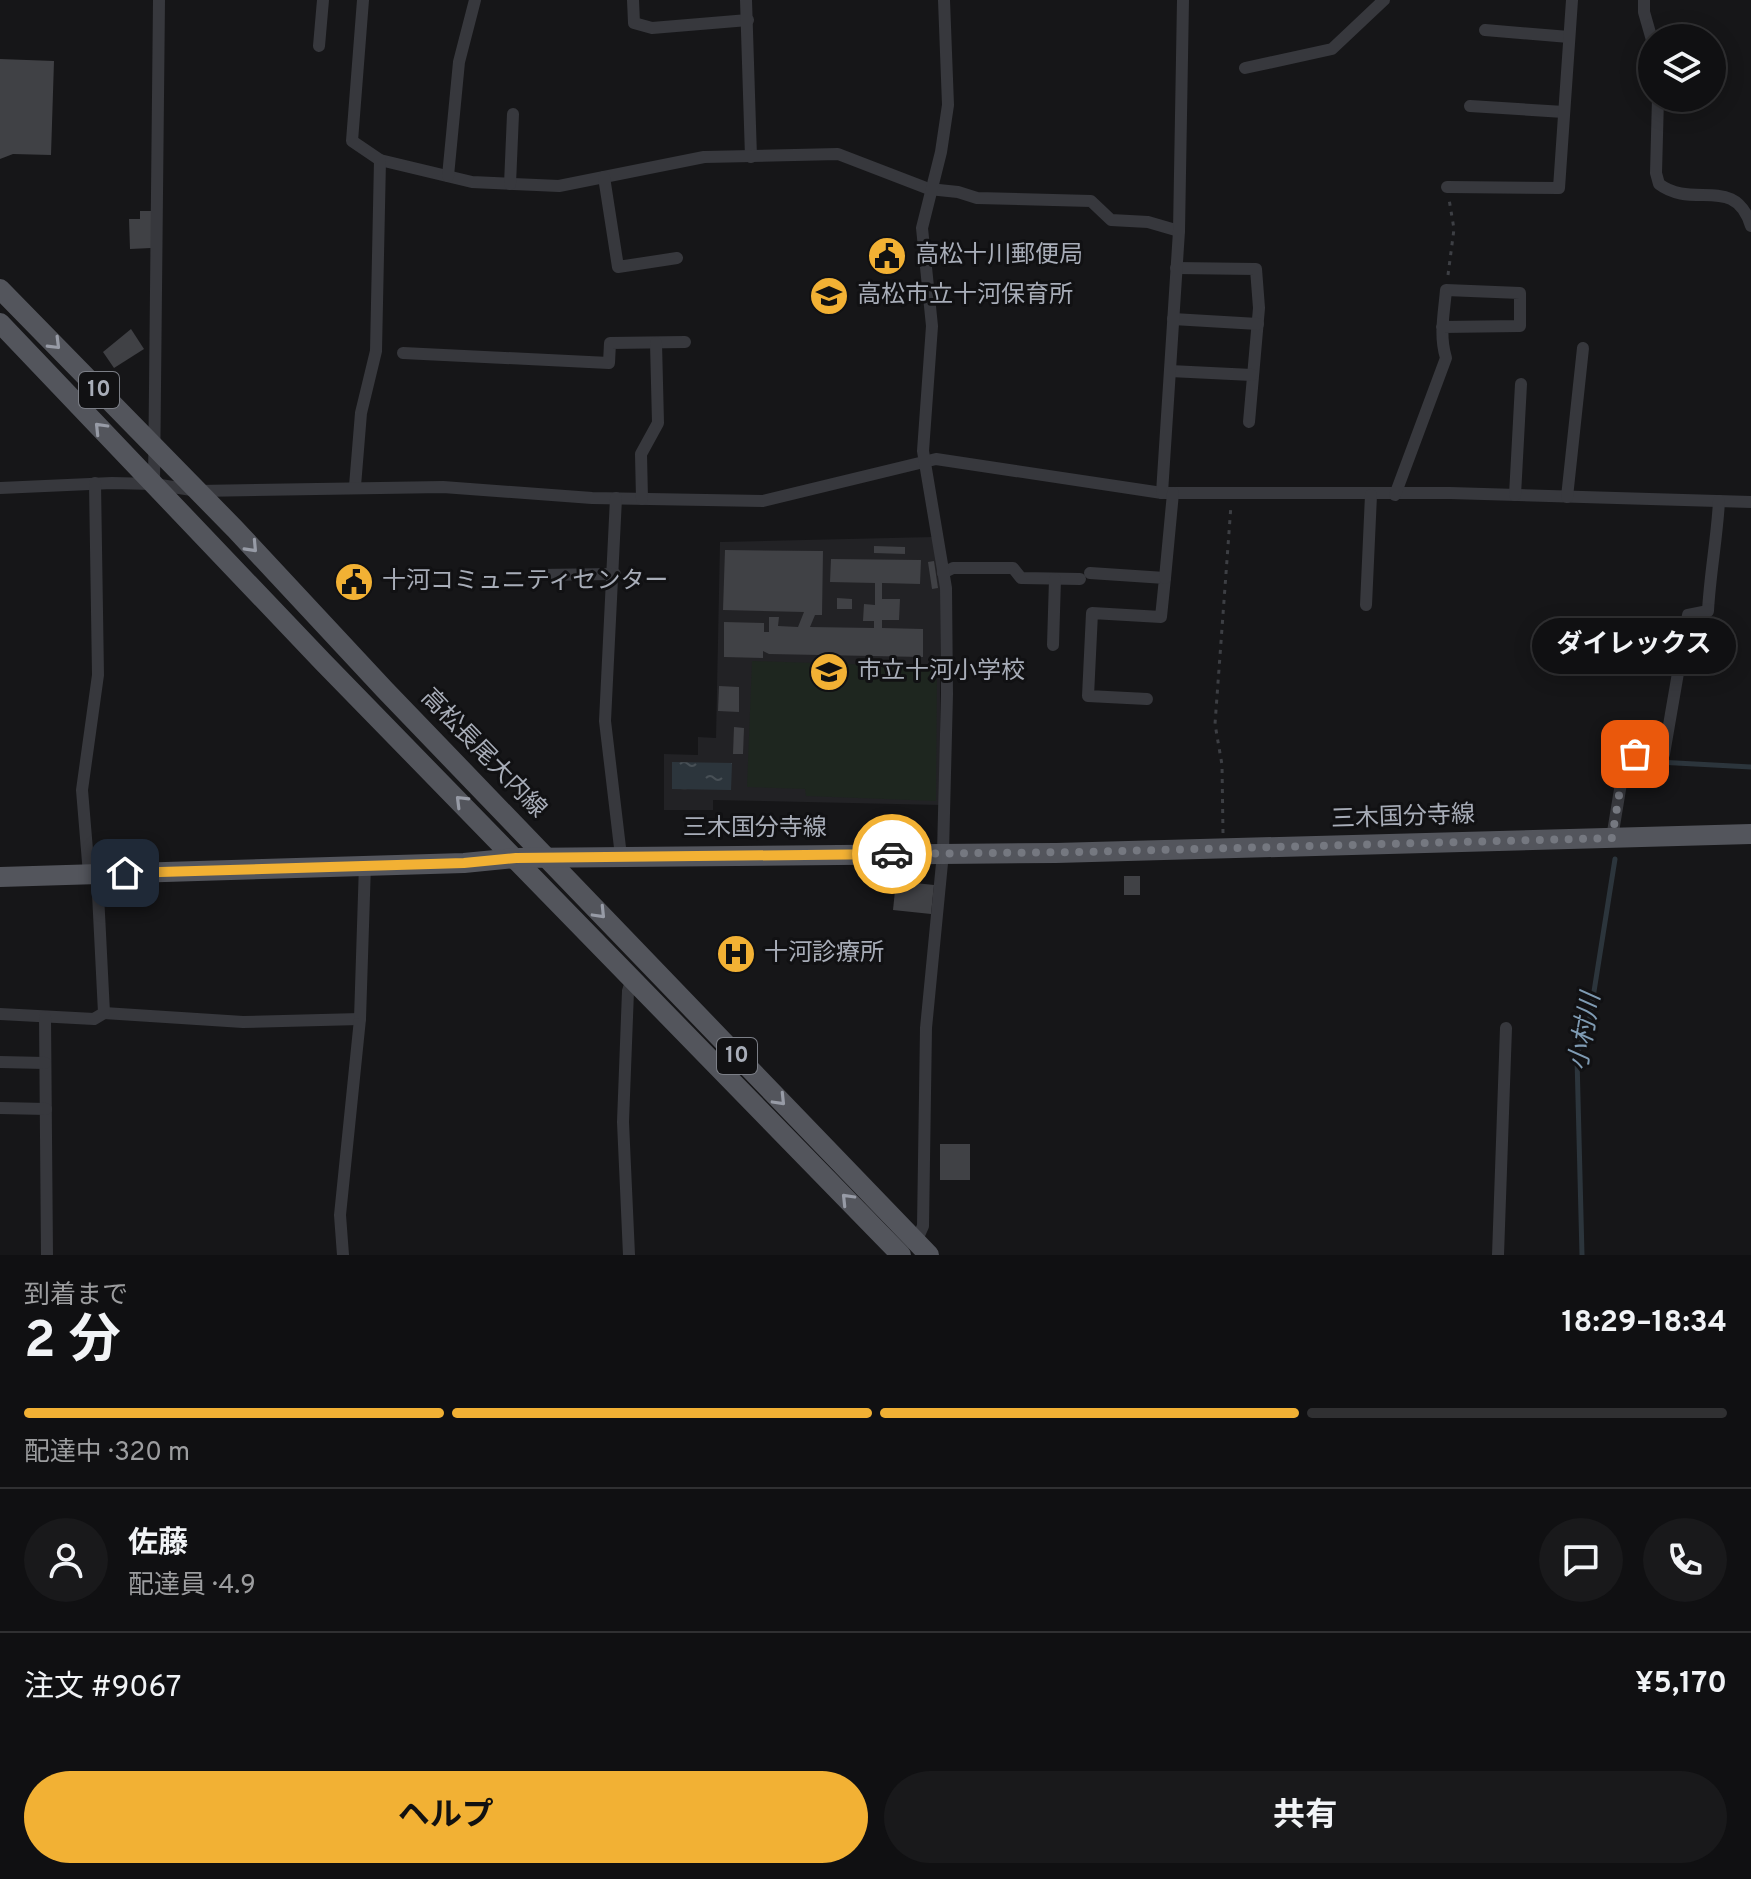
<!DOCTYPE html>
<html lang="ja">
<head>
<meta charset="utf-8">
<style>
	body { margin:0; font-family:Overpass,"Noto Sans JP",sans-serif; background:#19191b; color:#f1f3f6; height:100vh; display:flex; flex-direction:column; font-size:30px; white-space:nowrap }
	* { box-sizing:border-box; margin:0 }
	p { font-size:26px; color:#9c9d9f }
	.icon { flex:none; width:44px; height:44px; fill:none; stroke:currentColor; stroke-width:2; stroke-linecap:round; stroke-linejoin:round }
	.map { position:relative; height:1255px; overflow:hidden }
	.panel { display:flex; flex-direction:column; background:#101012; flex:1 }
	.panel>* { flex:none }
	.controls { position:absolute; left:1638px; top:24px; display:grid; gap:16px }
	.controls a { display:grid; place-items:center; width:88px; height:88px; border-radius:50%; background:#101012; box-shadow:0 4px 20px #0003,0 0 0 2px #303032; font-size:40px }
	.pin { position:absolute; display:grid; place-items:center; width:68px; height:68px; color:#fff; margin:-34px; border-radius:16px; box-shadow:0 4px 12px #0006 }
	.courier { position:absolute; display:grid; place-items:center; width:80px; height:80px; margin:-40px; border:6px solid #f2b134; border-radius:50%; background:#fff; color:#222; box-shadow:0 2px 10px #0007 }
	.bubble { position:absolute; height:56px; border-radius:28px; background:#101012; box-shadow:0 4px 20px #0003,0 0 0 2px #303032; font-size:26px; font-weight:700; line-height:56px; text-align:center }
	.head em { font-style:normal; font-weight:700 }
	.head div { display:flex; flex-direction:column-reverse }
	.head { display:flex; align-items:center; justify-content:space-between; height:136px; padding:0 24px }
	h1 { font-size:52px; font-weight:700; line-height:60px }
	.bar { display:grid; grid-template-columns:repeat(4,1fr); gap:12px 8px; align-content:center; height:96px; padding:0 24px }
	.bar i { height:10px; border-radius:6px; background:#303032 }
	.bar .active { background:#f2b134 }
	.bar p { grid-column:span 4 }
	.line { display:flex; align-items:center; gap:20px; padding:0 24px; border-top:2px solid #303032 }
	.line div { flex:1 }
	.round { display:grid; place-items:center; flex:none; width:84px; height:84px; border-radius:42px; background:#19191b }
	.cta { display:flex; gap:16px; margin-top:auto; padding:16px 24px }
	.cta a { flex:1; height:92px; border-radius:48px; background:#f2b134; color:#111; font-size:32px; font-weight:700; line-height:92px; text-align:center }
	.cta a+a { background:#19191b; color:#f1f3f6 }
	.map>svg:first-child { display:block }
	.built { fill:#222225 }
	.park { fill:#1e261f }
	.water { fill:url(#water-ripples) }
	.lines { fill:none; stroke-linecap:round; stroke-linejoin:round }
	.stream { stroke:#2c353c; stroke-width:5 }
	.building { fill:#404145 }
	.path { stroke:#3d3f44; stroke-width:3; stroke-dasharray:4 6; stroke-linecap:butt }
	.minor { stroke:#37383d; stroke-width:12 }
	.primary { stroke:#53555c; stroke-width:20 }
	.oneway { stroke:#979ba6 }
	.done { stroke:#757880; stroke-width:8; stroke-dasharray:0 14.4 }
	.route { stroke:#f2b134; stroke-width:10 }
	.labels { text-anchor:middle; dominant-baseline:central; stroke-width:6; stroke-linejoin:round; paint-order:stroke }
	.shield { fill:#111113; stroke:#7b7e86; stroke-width:2 }
	.shield-label { font-size:22px; font-weight:bold; fill:#a8adb8 }
	.poi-label { font-size:24px; fill:#a8adb8; stroke:#111113; text-anchor:start }
	.street-label { font-size:24px; fill:#a8adb8; stroke:#111113 }
	.water-label { font-size:26px; font-style:italic; fill:#7f9bb3; stroke:#111113 }
</style>
</head>
<body>
<div class="map">
<svg width="1751" height="1255" viewBox="0 0 1751 1255">
	<defs>
		<pattern id="water-ripples" width="26" height="14" patternUnits="userSpaceOnUse" patternTransform="scale(2)"><rect width="26" height="14" fill="#2c353c"/><path d="M2 4q2-2 4 0t4 0M15 11q2-2 4 0t4 0" fill="none" stroke="#485056"/></pattern>
	</defs>
	<rect width="100%" height="100%" fill="#161618"/>
	<polygon class="built" points="933,537 940,585 940,805 713,800 713,810 664,810 664,754 698,755 698,737 716,738 720,542"/>
	<polygon class="park" points="752,661 937,667 936,801 806,796 805,789 747,787"/>
	<polygon class="water" points="672,762 732,763 731,790 672,789"/>
	<g class="lines">
		<g class="stream">
			<polyline points="1629,769 1630,765 1639,761 1751,767"/>
			<polyline points="1582,1255 1577,1058 1581,1036 1589,1023 1615,859"/>
		</g>
	</g>
	<g class="building">
		<polygon points="0,59 54,61 51,155 13,154 0,159"/>
		<polygon points="140,211 151,211 151,248 130,249 129,219 140,219"/>
		<polygon points="131,329 144,349 114,368 103,352"/>
		<polygon points="874,546 905,547 905,554 874,553"/>
		<polygon points="725,550 823,551 822,615 815,615 810,627 874,628 874,621 863,621 864,604 875,605 875,583 830,582 831,559 921,560 920,584 882,583 882,599 900,599 899,620 882,620 882,628 923,629 923,657 769,654 763,651 763,658 724,657 724,622 764,623 764,632 769,632 769,617 779,617 778,626 798,627 804,612 723,610"/>
		<polygon points="934,561 938,588 932,589 928,562"/>
		<polygon points="837,598 852,599 852,609 837,609"/>
		<polygon points="719,686 739,687 739,712 718,711"/>
		<polygon points="734,727 744,728 743,754 733,754"/>
		<rect x="1124" y="876" width="16" height="19"/>
		<polygon points="896,881 934,885 931,914 893,910"/>
		<rect x="940" y="1144" width="30" height="36"/>
	</g>
	<g class="lines">
		<g class="path">
			<polyline points="1448,275 1454,229 1449,199"/>
			<polyline points="1223,833 1222,765 1215,724 1231,505"/>
		</g>
		<g class="minor">
			<polyline points="633,0 634,23 652,28 748,20"/>
			<polyline points="746,0 751,157"/>
			<polyline points="1644,0 1644,12 1652,40"/>
			<polyline points="1485,30 1569,37"/>
			<polyline points="319,46 323,0"/>
			<polyline points="1245,68 1332,49 1384,0"/>
			<path d="M 1658,98 L 1656,173 L 1659,184 C 1693,210 1735,174 1751,226"/>
			<polyline points="1470,106 1564,112"/>
			<polyline points="380,160 472,182 559,186 704,157 838,154 929,189 958,192 977,198 1091,201 1111,220 1148,222 1179,231"/>
			<polyline points="448,176 459,62 475,0"/>
			<polyline points="604,177 618,267 677,258"/>
			<polyline points="510,184 513,114"/>
			<polyline points="1447,187 1559,188 1572,0"/>
			<polyline points="1176,268 1256,269 1259,308 1249,422"/>
			<polyline points="1173,319 1258,324"/>
			<polyline points="403,353 609,363 610,343 685,342"/>
			<polyline points="1170,371 1252,375"/>
			<polyline points="154,484 159,0"/>
			<polyline points="355,486 361,413 376,351 380,160 352,141 363,0"/>
			<polyline points="0,488 112,483 154,484 198,491 443,487 592,498 763,501 936,459 1162,493 1450,493 1751,502"/>
			<polyline points="1162,493 1179,231 1183,0"/>
			<path d="M 1395,495 L 1446,358 C 1439,335 1444,314 1446,290 L 1520,293 L 1520,326 L 1442,327"/>
			<polyline points="1515,495 1521,384"/>
			<polyline points="1567,497 1583,348"/>
			<polyline points="616,498 605,721 621,856"/>
			<polyline points="642,499 641,454 658,423 656,343"/>
			<polyline points="943,573 953,568 1013,568 1021,578 1080,579"/>
			<polyline points="1090,573 1165,578 1161,617 1092,613 1088,696 1147,699"/>
			<polyline points="539,575 615,574"/>
			<polyline points="1165,578 1173,493"/>
			<polyline points="1366,605 1371,495"/>
			<polyline points="1053,645 1055,579"/>
			<path d="M 1612,838 L 1625,759 L 1635,754 L 1664,754 L 1688,615 L 1708,611 C 1710,573 1717,539 1719,501"/>
			<polyline points="89,874 82,790 98,675 95,483"/>
			<polyline points="104,1013 243,1022 360,1019"/>
			<polyline points="0,1014 94,1019 104,1013 97,874"/>
			<polyline points="45,1017 47,1255"/>
			<polyline points="0,1062 45,1063"/>
			<polyline points="0,1108 46,1109"/>
			<polyline points="915,1244 923,1226 926,1028 943,853 947,694 946,588 923,451 932,326 922,228 941,152 948,105 944,0"/>
			<polyline points="343,1255 340,1215 360,1019 365,864"/>
			<polyline points="629,1255 623,1122 628,991 632,979"/>
			<polyline points="1498,1255 1506,1028"/>
		</g>
		<g class="primary">
			<polyline points="0,289 235,529 385,690 929,1255"/>
			<polyline points="0,323 323,662 901,1255"/>
			<polyline points="0,877 464,863 516,858 1056,853 1751,834"/>
		</g>
	</g>
	<defs><path id="oneway-chevron" d="M-2-3.5L2.5 0L-2 3.5" fill="none" stroke-width="1.6" stroke-linecap="round" stroke-linejoin="round" transform="scale(2)"/></defs>
	<g class="oneway">
		<use href="#oneway-chevron" transform="translate(55 344) rotate(45)"/>
		<use href="#oneway-chevron" transform="translate(100 428) rotate(-134)"/>
		<use href="#oneway-chevron" transform="translate(252 547) rotate(47)"/>
		<use href="#oneway-chevron" transform="translate(461 801) rotate(-135)"/>
		<use href="#oneway-chevron" transform="translate(600 913) rotate(46)"/>
		<use href="#oneway-chevron" transform="translate(780 1100) rotate(46)"/>
		<use href="#oneway-chevron" transform="translate(847 1199) rotate(-134)"/>
	</g>
	<g class="lines">
		<polyline class="done" points="892,854 1084,852 1612,838 1625,759 1635,754"/>
		<polyline class="route" points="125,873 464,863 516,858 892,854"/>
	</g>
	<defs>
		<symbol id="civic-disc" viewBox="-11 -11 22 22"><circle r="9.5" fill="#f2b134" stroke="#111113"/><path d="M-.6-6.5H3V-4.5H.6V-3L4-1V1h2V6H-6V1h2V-1L-.6-3ZM-1.2 2.5V6h2.4V2.5Z" fill="#111"/></symbol>
		<symbol id="school-disc" viewBox="-11 -11 22 22"><circle r="9.5" fill="#f2b134" stroke="#111113"/><path d="M0-5L7-2L0 1L-7-2ZM-4 1L0 2.5L4 1V4Q0 6-4 4Z" fill="#111"/></symbol>
		<symbol id="hospital-disc" viewBox="-11 -11 22 22"><circle r="9.5" fill="#f2b134" stroke="#111113"/><path d="M-5-5h3v3.5h4V-5h3V5h-3V1.5h-4V5h-3Z" fill="#111"/></symbol>
	</defs>
	<g fill-rule="evenodd">
		<use href="#civic-disc" x="865" y="234" width="44" height="44"/>
		<use href="#school-disc" x="807" y="274" width="44" height="44"/>
		<use href="#civic-disc" x="332" y="560" width="44" height="44"/>
		<use href="#school-disc" x="807" y="650" width="44" height="44"/>
		<use href="#hospital-disc" x="714" y="932" width="44" height="44"/>
	</g>
	<g class="labels">
		<g class="shield">
			<rect x="79" y="372" width="40" height="36" rx="6"/>
			<rect x="717" y="1038" width="40" height="36" rx="6"/>
		</g>
		<g class="shield-label">
			<text x="99" y="390">10</text>
			<text x="737" y="1056">10</text>
		</g>
		<g class="poi-label">
			<text x="915" y="256">高松十川郵便局</text>
			<text x="857" y="296">高松市立十河保育所</text>
			<text x="382" y="582">十河コミュニティセンター</text>
			<text x="857" y="672">市立十河小学校</text>
			<text x="764" y="954">十河診療所</text>
		</g>
		<g class="street-label">
			<text transform="translate(483 754) rotate(46)">高松長尾大内線</text>
			<text transform="translate(1403 818) rotate(-2)">三木国分寺線</text>
			<text x="755" y="829">三木国分寺線</text>
		</g>
		<g class="water-label">
			<text transform="translate(1586 1032) rotate(-80)">小村川</text>
		</g>
	</g>
</svg>
<div class="controls">
<a><svg class="icon" aria-label="layers" viewBox="0 0 24 24"><path d="M12 4l9 5-9 5-9-5zM3 14l9 5 9-5"/></svg></a>
</div>
<div class="pin" style="left:1635px;top:754px;background:#ea580c"><svg class="icon" aria-label="bag" viewBox="0 0 24 24"><path d="M5 8h14l-1 12H6zM9 8a3 3 0 0 1 6 0"/></svg></div>
<div class="pin" style="left:125px;top:873px;background:#1f2937"><svg class="icon" aria-label="home" viewBox="0 0 24 24"><path d="M3 11l9-7 9 7M6 9v11h12V9"/></svg></div>
<div class="courier" style="left:892px;top:854px"><svg class="icon" aria-label="car" viewBox="0 0 24 24"><path d="M5 17H2v-5l4-1 3-4h7l3 4 3 1v5h-3M9 17h6M6 11h13"/><circle cx="7" cy="17" r="2"/><circle cx="17" cy="17" r="2"/></svg></div>
<div class="bubble" style="left:1532px;top:618px;width:204px">ダイレックス</div>
</div>
<section class="panel">
<div class="head"><div><h1>2 分</h1><p>到着まで</p></div><em>18:29–18:34</em></div>
<div class="bar"><i class="active"></i><i class="active"></i><i class="active"></i><i></i><p>配達中 · 320 m</p></div>
<div class="line" style="height:144px"><a class="round"><svg class="icon" aria-label="person" viewBox="0 0 24 24"><circle cx="12" cy="8" r="4"/><path d="M4 21q1-7 8-7t8 7"/></svg></a><div><b>佐藤</b><p>配達員 · 4.9</p></div><a class="round"><svg class="icon" aria-label="chat" viewBox="0 0 24 24"><path d="M4 5h16v11H9l-5 4z"/></svg></a><a class="round"><svg class="icon" aria-label="phone" viewBox="0 0 24 24"><path d="M5 4h4l2 5-3 2q2 4 5 5l2-3 5 2v4C11 20 4 13 5 4z"/></svg></a></div>
<div class="line" style="height:104px"><div>注文 #9067</div><b>¥5,170</b></div>
<div class="cta"><a>ヘルプ</a><a>共有</a></div>
</section>
</body>
</html>
